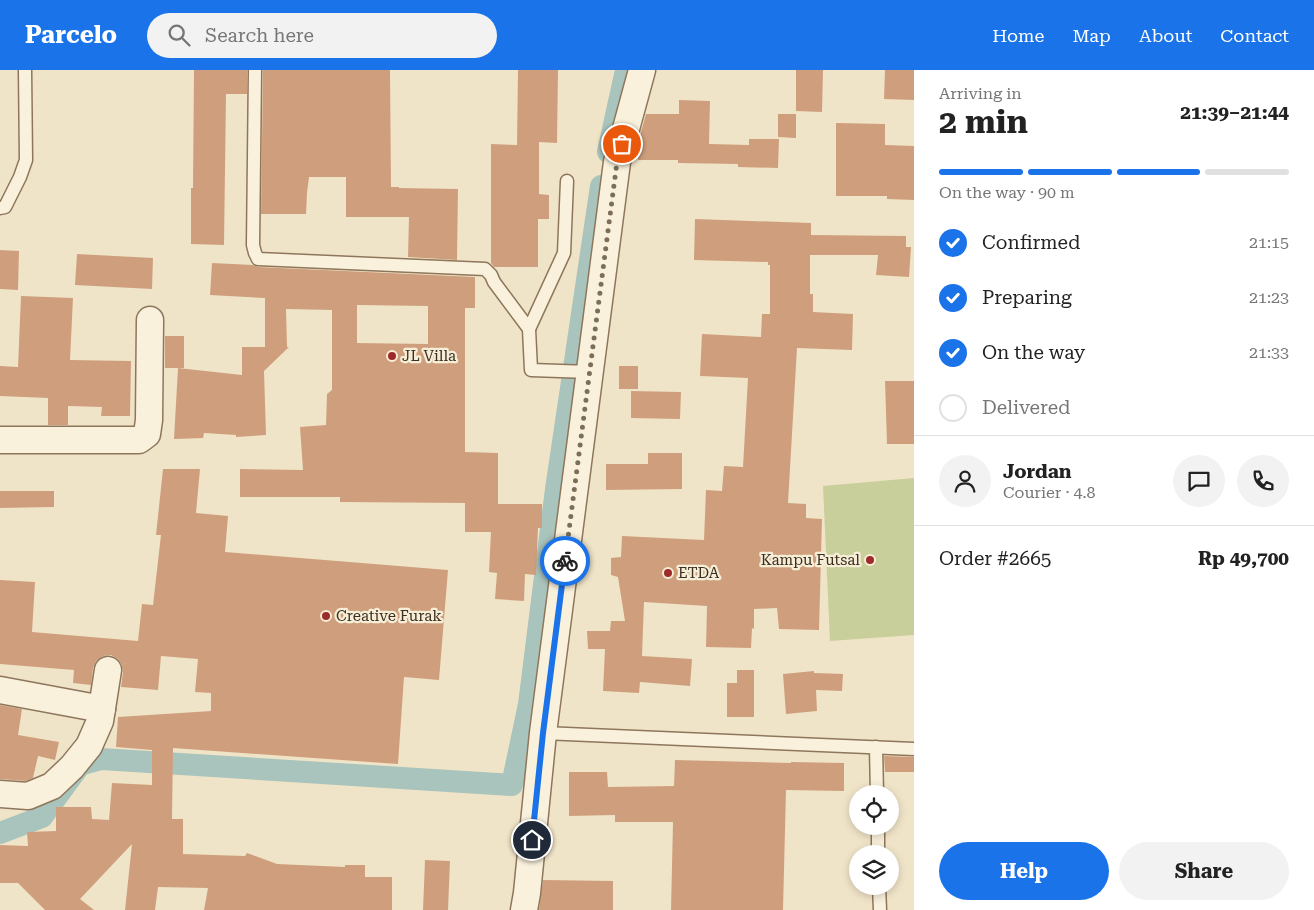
<!DOCTYPE html>
<html lang="en">
<head>
<meta charset="utf-8">
<style>
	body { margin:0; font-family:"Roboto Serif",serif; background:#f2f2f2; color:#222; height:100vh; display:flex; flex-direction:column; font-size:19px; white-space:nowrap }
	* { box-sizing:border-box; margin:0 }
	p { font-size:16px; color:#767676 }
	.icon { flex:none; width:28px; height:28px; fill:none; stroke:currentColor; stroke-width:2; stroke-linecap:round; stroke-linejoin:round }
	.map { position:relative; flex:1; overflow:hidden }
	.details { display:flex; flex-direction:column; background:#fff; width:400px }
	.details>* { flex:none }
	.buttons { position:absolute; left:849px; top:715px; display:grid; gap:10px }
	.buttons a { display:grid; place-items:center; width:50px; height:50px; border-radius:50%; background:#fff; box-shadow:0 2px 8px #0003; font-size:25px }
	.pin { position:absolute; display:grid; place-items:center; width:42px; height:42px; color:#fff; margin:-21px; border:2px solid #fff; border-radius:50%; box-shadow:0 1px 5px #0007 }
	.courier { position:absolute; display:grid; place-items:center; width:50px; height:50px; margin:-25px; border:4px solid #1a73e8; border-radius:50%; background:#fff; color:#222; box-shadow:0 1px 6px #0007 }
	.summary em { font-style:normal; font-weight:700 }
	.summary div { display:flex; flex-direction:column-reverse }
	.summary { display:flex; align-items:center; justify-content:space-between; height:85px; padding:0 25px }
	h1 { font-size:32px; font-weight:700; line-height:38px }
	.bar { display:grid; grid-template-columns:repeat(4,1fr); gap:8px 5px; align-content:center; height:60px; padding:0 25px }
	.bar i { height:6px; border-radius:4px; background:#e0e0e0 }
	.bar .on { background:#1a73e8 }
	.bar p { grid-column:span 4 }
	.line { display:flex; align-items:center; gap:12px; padding:0 25px; border-top:1px solid #e0e0e0 }
	.line div { flex:1 }
	.round { display:grid; place-items:center; flex:none; width:52px; height:52px; border-radius:26px; background:#f2f2f2 }
	ol { padding:0 25px; list-style:none }
	li { display:flex; align-items:center; gap:15px; height:55px }
	li p { margin-inline-start:auto }
	li .icon { padding:5px; border-radius:50%; background:#1a73e8; color:#fff; stroke-width:4 }
	li:last-child { color:#767676 }
	li i { width:28px; height:28px; border:2px solid #e0e0e0; border-radius:50% }
	.primary-button { display:flex; gap:10px; margin-top:auto; padding:10px 25px }
	.primary-button a { flex:1; height:58px; border-radius:30px; background:#1a73e8; color:#fff; font-size:20px; font-weight:700; line-height:58px; text-align:center }
	.primary-button a+a { background:#f2f2f2; color:#222 }
	header { display:flex; align-items:center; gap:30px; box-sizing:border-box; height:70px; padding:0 25px; background:#1a73e8; color:#fff }
	header strong { font-size:24px }
	nav { display:flex; gap:28px; margin-inline-start:auto; font-size:18px }
	.search { width:350px; height:45px; background:#f2f2f2; display:flex; align-items:center; gap:12px; box-sizing:border-box; padding:0 18px; border-radius:28px; color:#767676; font-size:19px }
	main { display:flex; flex:1; min-height:0 }
	.map>svg:first-child { display:block }
	.green { fill:#c9cf9b }
	.lines { fill:none; stroke-linecap:round; stroke-linejoin:round }
	.canal { stroke:#a9c4bc; stroke-width:22 }
	.building { fill:#cf9f7d; fill-rule:evenodd }
	.lane-casing { stroke:#8d765c; stroke-width:15 }
	.street-casing { stroke:#8d765c; stroke-width:29 }
	.lane { stroke:#faf1dc; stroke-width:12 }
	.street { stroke:#faf1dc; stroke-width:26 }
	.done { stroke:#7c6e5b; stroke-width:5; stroke-dasharray:0 9 }
	.route { stroke:#1a73e8; stroke-width:6 }
	.poi-dot { fill:#9e2a2b; stroke:#f7eed8; stroke-width:2 }
	.labels { text-anchor:middle; dominant-baseline:central; stroke-width:4.5; stroke-linejoin:round; paint-order:stroke }
	.poi-label { font-size:15px; fill:#3d2e20; stroke:#f7eed8; text-anchor:start }
</style>
</head>
<body>
<header>
<strong>Parcelo</strong>
<div class="search"><svg class="icon" aria-label="search" viewBox="0 0 24 24"><circle cx="10" cy="10" r="6"/><path d="M15 15l6 6"/></svg>Search here</div>
<nav><a>Home</a><a>Map</a><a>About</a><a>Contact</a></nav>
</header>
<main>
<div class="map">
<svg width="914" height="840" viewBox="0 0 914 840">
	<rect width="100%" height="100%" fill="#f0e4c8"/>
	<polygon class="green" points="914,408 914,565 830,571 823,416"/>
	<g class="lines">
		<g class="canal">
			<polyline points="608,82 626,0"/>
			<polyline points="0,763 42,747 80,695 101,689 512,715 529,634 556,419 601,116"/>
		</g>
	</g>
	<g class="building">
		<polygon points="194,0 247,0 247,24 226,24 224,175 191,174 191,118 193,118"/>
		<polygon points="263,0 390,0 391,117 399,117 399,118 458,119 457,190 408,187 409,147 346,147 346,107 309,107 307,123 306,144 261,144"/>
		<polygon points="518,0 558,0 557,73 539,72 539,124 549,125 549,149 538,149 538,197 494,197 491,193 491,74 517,75"/>
		<polygon points="796,0 823,0 822,42 796,41"/>
		<polygon points="885,0 914,0 914,30 884,29"/>
		<polygon points="679,30 710,31 709,74 749,75 749,69 779,69 778,98 738,97 738,94 678,93 678,90 638,90 638,73 646,44 679,44"/>
		<polygon points="778,44 796,44 796,68 778,67"/>
		<polygon points="836,53 885,54 885,75 914,76 914,130 887,129 887,126 836,126"/>
		<polygon points="695,149 811,153 811,165 906,166 906,177 911,177 909,207 876,205 878,185 810,185 810,224 813,224 813,242 853,244 852,280 797,278 788,433 806,434 806,448 822,449 819,560 779,559 777,538 754,539 754,559 752,558 751,578 706,577 707,536 644,532 642,586 692,589 690,616 640,612 639,623 603,621 605,579 588,579 587,561 610,561 611,551 625,551 618,507 611,505 611,488 621,487 622,466 704,470 706,420 722,421 724,396 743,397 748,308 700,306 702,264 761,267 762,244 770,244 770,195 768,195 768,192 694,190"/>
		<polygon points="0,180 19,181 18,220 0,219"/>
		<polygon points="77,184 153,188 152,219 75,215"/>
		<path d="M 212,193 L 253,195 L 258,197 L 475,207 L 475,238 L 465,238 L 465,382 L 498,383 L 498,434 L 542,434 L 542,458 L 538,458 L 536,505 L 525,504 L 524,531 L 495,529 L 497,503 L 489,502 L 491,462 L 465,462 L 465,433 L 340,432 L 340,427 L 240,427 L 240,399 L 303,400 L 300,357 L 326,355 L 327,324 L 332,320 L 332,240 L 286,239 L 287,277 L 289,277 L 264,301 L 266,365 L 236,367 L 236,365 L 204,363 L 203,368 L 174,369 L 178,298 L 242,305 L 242,277 L 265,277 L 265,228 L 210,225 ZM 357,235 L 428,236 L 428,274 L 357,273 Z"/>
		<polygon points="21,226 73,228 70,290 131,291 130,346 101,346 102,337 68,336 68,355 48,355 48,328 0,326 0,296 18,297"/>
		<rect x="165" y="266" width="19" height="32"/>
		<rect x="619" y="296" width="19" height="23"/>
		<polygon points="885,311 914,311 914,374 887,374"/>
		<polygon points="631,321 681,322 680,349 631,348"/>
		<polygon points="648,383 682,383 682,419 606,420 606,394 648,394"/>
		<polygon points="163,399 200,399 196,443 228,446 225,482 448,500 439,610 404,607 398,694 173,678 172,749 183,749 183,784 245,786 247,783 277,794 345,797 345,795 365,795 365,807 392,807 392,840 204,840 208,818 158,817 155,840 125,840 132,774 80,829 94,840 45,840 18,813 0,813 0,775 28,776 27,762 56,761 56,737 91,737 92,749 109,750 112,713 152,715 152,680 116,677 118,647 211,641 211,623 195,622 198,589 161,586 158,620 121,617 123,602 122,595 118,589 111,585 103,586 96,591 93,598 91,615 73,613 74,600 0,594 0,510 35,512 32,562 138,571 142,534 153,535 161,465 156,465"/>
		<polygon points="0,421 54,421 54,437 0,438"/>
		<polygon points="737,600 754,600 754,647 727,647 727,613 737,613"/>
		<polygon points="814,601 814,603 843,604 842,621 816,620 817,641 786,644 783,604"/>
		<polygon points="0,635 22,639 18,665 59,672 55,690 38,686 33,708 26,711 0,709"/>
		<polygon points="884,686 914,687 914,702 885,702"/>
		<polygon points="675,690 791,693 791,692 844,693 844,721 786,720 783,840 671,840 673,752 615,752 615,745 569,746 569,702 607,702 608,717 674,716"/>
		<polygon points="425,790 450,791 448,840 423,840"/>
		<polygon points="543,810 613,811 613,840 539,840"/>
	</g>
	<g class="lines">
		<defs>
			<g id="lane">
				<polyline points="255,0 253,175 255,183 258,189 485,199 491,205 494,212 529,259 531,300 590,302"/>
				<polyline points="0,138 5,137 20,107 26,90 25,0"/>
				<polyline points="529,259 564,183 567,111"/>
				<polyline points="543,663 914,679"/>
				<polyline points="876,677 877,724"/>
				<polyline points="878,756 878,784"/>
				<polyline points="879,816 880,840"/>
			</g>
			<g id="street">
				<polyline points="0,370 139,370 147,364 149,350 150,250"/>
				<polyline points="0,620 102,639"/>
				<polyline points="0,724 28,726 52,716 72,697 89,676 100,651 108,600"/>
				<polyline points="524,840 527,823 543,663 617,92 642,0"/>
			</g>
		</defs>
		<use href="#lane" class="lane-casing"/>
		<use href="#street" class="street-casing"/>
		<use href="#lane" class="lane"/>
		<use href="#street" class="street"/>
	</g>
	<g class="lines">
		<polyline class="done" points="565,491 617,92 622,74"/>
		<polyline class="route" points="532,770 543,663 565,491"/>
	</g>
	<g class="poi-dot">
		<circle cx="392" cy="286" r="5"/>
		<circle cx="870" cy="490" r="5"/>
		<circle cx="668" cy="503" r="5"/>
		<circle cx="326" cy="546" r="5"/>
	</g>
	<g class="labels">
		<g class="poi-label">
			<text x="402" y="286">JL Villa</text>
			<text x="860" y="490" text-anchor="end">Kampu Futsal</text>
			<text x="678" y="503">ETDA</text>
			<text x="336" y="546">Creative Furak</text>
		</g>
	</g>
</svg>
<div class="buttons">
<a><svg class="icon" aria-label="locate" viewBox="0 0 24 24"><circle cx="12" cy="12" r="6"/><path d="M12 2v4M12 18v4M2 12h4M18 12h4"/></svg></a>
<a><svg class="icon" aria-label="layers" viewBox="0 0 24 24"><path d="M12 4l9 5-9 5-9-5zM3 14l9 5 9-5"/></svg></a>
</div>
<div class="pin" style="left:622px;top:74px;background:#ea580c"><svg class="icon" aria-label="bag" viewBox="0 0 24 24"><path d="M5 8h14l-1 12H6zM9 8a3 3 0 0 1 6 0"/></svg></div>
<div class="pin" style="left:532px;top:770px;background:#1f2937"><svg class="icon" aria-label="home" viewBox="0 0 24 24"><path d="M3 11l9-7 9 7M6 9v11h12V9"/></svg></div>
<div class="courier" style="left:565px;top:491px"><svg class="icon" aria-label="bike" viewBox="0 0 24 24"><circle cx="6" cy="16" r="4"/><circle cx="18" cy="16" r="4"/><path d="M6 16l4-8h5l3 8M10 8l3 8H6M13 5h3"/></svg></div>
</div>
<section class="details">
<div class="summary"><div><h1>2 min</h1><p>Arriving in</p></div><em>21:39–21:44</em></div>
<div class="bar"><i class="on"></i><i class="on"></i><i class="on"></i><i></i><p>On the way · 90 m</p></div>
<ol>
<li><svg class="icon" aria-label="check" viewBox="0 0 24 24"><path d="M5 12l5 5 9-10"/></svg>Confirmed<p>21:15</p></li>
<li><svg class="icon" aria-label="check" viewBox="0 0 24 24"><path d="M5 12l5 5 9-10"/></svg>Preparing<p>21:23</p></li>
<li><svg class="icon" aria-label="check" viewBox="0 0 24 24"><path d="M5 12l5 5 9-10"/></svg>On the way<p>21:33</p></li>
<li><i></i>Delivered</li>
</ol>
<div class="line" style="height:90px"><a class="round"><svg class="icon" aria-label="person" viewBox="0 0 24 24"><circle cx="12" cy="8" r="4"/><path d="M4 21q1-7 8-7t8 7"/></svg></a><div><b>Jordan</b><p>Courier · 4.8</p></div><a class="round"><svg class="icon" aria-label="chat" viewBox="0 0 24 24"><path d="M4 5h16v11H9l-5 4z"/></svg></a><a class="round"><svg class="icon" aria-label="phone" viewBox="0 0 24 24"><path d="M5 4h4l2 5-3 2q2 4 5 5l2-3 5 2v4C11 20 4 13 5 4z"/></svg></a></div>
<div class="line" style="height:65px"><div>Order #2665</div><b>Rp 49,700</b></div>
<div class="primary-button"><a>Help</a><a>Share</a></div>
</section>
</main>
</body>
</html>
